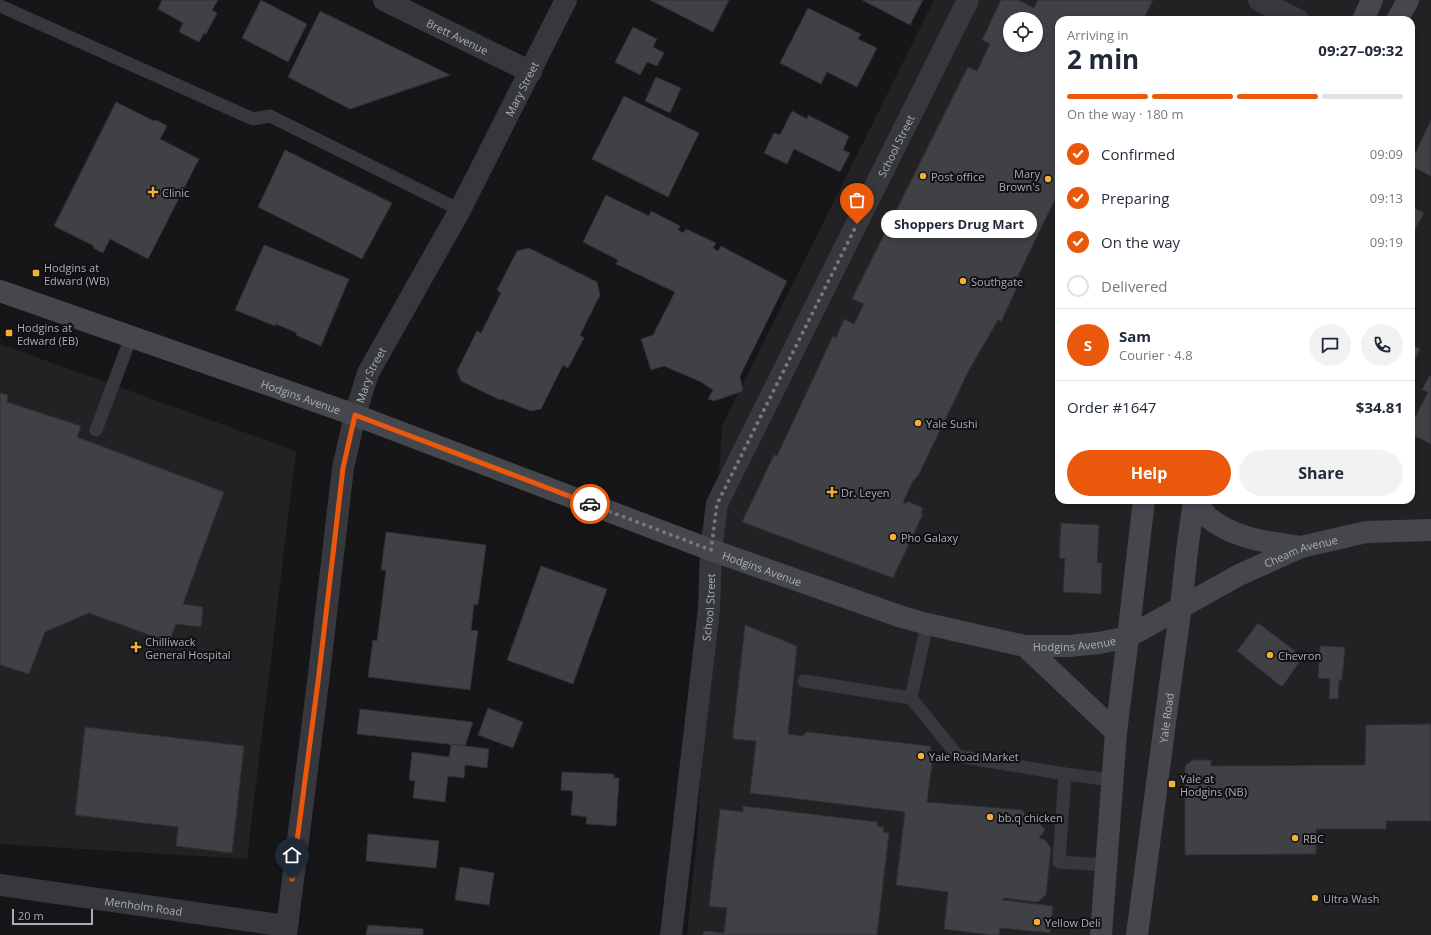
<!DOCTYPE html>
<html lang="en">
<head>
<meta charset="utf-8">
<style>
	body { margin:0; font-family:"Open Sans",sans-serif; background:#f2f2f3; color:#1f2937; height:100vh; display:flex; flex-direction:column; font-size:15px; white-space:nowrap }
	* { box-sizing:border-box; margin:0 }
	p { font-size:13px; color:#747a83 }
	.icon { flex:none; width:22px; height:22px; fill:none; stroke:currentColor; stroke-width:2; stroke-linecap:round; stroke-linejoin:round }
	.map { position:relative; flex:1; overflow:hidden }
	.sheet { position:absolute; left:1055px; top:16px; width:360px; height:488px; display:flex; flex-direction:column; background:#fff; border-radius:12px; box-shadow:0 2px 6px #0003 }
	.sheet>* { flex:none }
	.buttons { position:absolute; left:1003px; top:12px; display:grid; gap:8px }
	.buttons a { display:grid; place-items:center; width:40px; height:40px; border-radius:50%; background:#fff; box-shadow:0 2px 6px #0003; font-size:20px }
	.scale { position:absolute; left:12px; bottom:10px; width:81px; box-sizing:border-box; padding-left:4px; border:2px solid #a8adb8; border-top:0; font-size:11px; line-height:14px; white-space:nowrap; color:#a8adb8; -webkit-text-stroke:3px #111113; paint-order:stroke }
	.pin { position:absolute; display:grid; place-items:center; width:34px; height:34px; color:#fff; margin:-41px -17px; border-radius:50% 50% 50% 0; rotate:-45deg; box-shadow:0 0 4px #0007 }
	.pin .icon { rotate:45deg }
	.courier { position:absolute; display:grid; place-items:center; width:40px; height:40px; margin:-20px; border:3px solid #ea580c; border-radius:50%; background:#fff; color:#222; box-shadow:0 1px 5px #0007 }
	.bubble { position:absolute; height:28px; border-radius:14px; background:#fff; box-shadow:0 2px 6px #0003; font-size:13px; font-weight:700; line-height:28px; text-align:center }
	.summary em { font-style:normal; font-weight:700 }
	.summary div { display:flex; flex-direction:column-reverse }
	.summary { display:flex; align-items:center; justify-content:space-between; height:68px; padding:0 12px }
	h1 { font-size:26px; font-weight:700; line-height:30px }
	.bar { display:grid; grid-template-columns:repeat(4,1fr); gap:6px 4px; align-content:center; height:48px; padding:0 12px }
	.bar i { height:5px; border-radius:3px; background:#e0e1e3 }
	.bar .on { background:#ea580c }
	.bar p { grid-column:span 4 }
	.line { display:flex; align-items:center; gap:10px; padding:0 12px; border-top:1px solid #e0e1e3 }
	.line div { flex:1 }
	.round { display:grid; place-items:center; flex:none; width:42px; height:42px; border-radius:21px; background:#f2f2f3 }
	ol { padding:0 12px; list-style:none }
	li { display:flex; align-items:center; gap:12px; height:44px }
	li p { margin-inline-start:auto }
	li .icon { padding:4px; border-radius:50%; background:#ea580c; color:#fff; stroke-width:4 }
	li:last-child { color:#747a83 }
	li i { width:22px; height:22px; border:2px solid #e0e1e3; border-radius:50% }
	.button { display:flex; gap:8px; margin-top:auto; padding:8px 12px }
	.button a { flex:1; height:46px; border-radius:24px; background:#ea580c; color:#fff; font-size:16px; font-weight:700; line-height:46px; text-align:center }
	.button a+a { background:#f2f2f3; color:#1f2937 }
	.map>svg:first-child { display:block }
	.built { fill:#222225; fill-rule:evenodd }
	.building { fill:#404145; stroke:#303034; fill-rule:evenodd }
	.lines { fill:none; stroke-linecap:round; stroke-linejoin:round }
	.lane { stroke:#37383d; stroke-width:13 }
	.street { stroke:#37383d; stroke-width:22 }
	.secondary { stroke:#45474d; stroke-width:22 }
	.done { stroke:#757880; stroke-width:4; stroke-dasharray:0 7.2 }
	.route { stroke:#ea580c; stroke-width:5 }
	.poi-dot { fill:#f2b134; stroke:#111113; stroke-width:1.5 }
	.labels { text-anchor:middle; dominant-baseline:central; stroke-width:4; stroke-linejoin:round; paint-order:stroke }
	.street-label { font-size:11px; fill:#a8adb8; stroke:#111113 }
	.poi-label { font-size:11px; fill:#a8adb8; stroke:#111113; text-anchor:start }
</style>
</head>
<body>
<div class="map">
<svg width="1431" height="935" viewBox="0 0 1431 935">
	<rect width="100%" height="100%" fill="#161618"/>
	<g class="built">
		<path d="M 934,0 L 1431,0 L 1431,935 L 687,935 L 697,839 L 722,426 ZM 1010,19 L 1036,19 L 1036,45 L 1010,45 ZM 1059,20 L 1411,20 L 1411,500 L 1059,500 Z"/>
		<polygon points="0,344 296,451 247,859 0,844"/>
	</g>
	<g class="building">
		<polygon points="162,0 218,0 212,10 217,13 206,34 204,33 199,42 179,32 183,23 158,9"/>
		<polygon points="261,0 307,24 288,62 242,38"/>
		<polygon points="650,0 729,0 713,32"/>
		<polygon points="862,0 923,0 910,25"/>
		<path d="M 1001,0 L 1018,0 L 1034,8 L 1038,0 L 1153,0 L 1143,20 L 1059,20 L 1059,191 L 1016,280 L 1020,281 L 1001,322 L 998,320 L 969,370 L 918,476 L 913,481 L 903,502 L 906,504 L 907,501 L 923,508 L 921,513 L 923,514 L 893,578 L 742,522 L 774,455 L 777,456 L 833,336 L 836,338 L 844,319 L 854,324 L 864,304 L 852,299 L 968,67 L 977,71 L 990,44 L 982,40 ZM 1010,19 L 1036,19 L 1036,45 L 1010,45 Z"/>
		<polygon points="808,8 861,34 858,39 877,48 857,87 827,72 821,84 780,63"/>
		<polygon points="320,11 450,75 350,109 288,77"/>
		<polygon points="633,27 657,39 653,47 664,53 657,66 647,62 640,75 615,62"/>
		<polygon points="656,77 681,88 670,113 645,101"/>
		<polygon points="624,96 699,133 668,197 592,159"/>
		<polygon points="116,102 154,121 157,120 167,126 160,139 199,159 148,259 110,239 103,253 93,248 94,246 54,226"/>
		<polygon points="792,111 807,119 808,115 849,136 843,150 850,153 840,172 794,149 787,164 764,153 774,133 780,135"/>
		<polygon points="1431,120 1431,176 1411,166 1411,162"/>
		<polygon points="285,150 392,203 362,259 258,207"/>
		<polygon points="606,195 649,216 651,211 680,226 678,230 683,233 686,229 716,243 713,248 718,251 721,246 787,281 740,376 743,391 714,401 708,399 713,390 701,382 664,366 651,370 641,339 653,335 675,292 616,264 618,260 583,242"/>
		<polygon points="1411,206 1424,213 1411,237"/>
		<polygon points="264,245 349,279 321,346 296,335 297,333 276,324 275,326 235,310"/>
		<polygon points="529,248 597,282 600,295 580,335 584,338 568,368 563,365 541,409 531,411 501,399 500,400 461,381 457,371 477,331 481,333 501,293 497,290 517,251"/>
		<polygon points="1411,344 1420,349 1411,367"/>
		<polygon points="1429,376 1431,376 1431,444 1411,434 1411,425 1428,392 1422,390"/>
		<polygon points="0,393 8,395 7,402 81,426 77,437 224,492 183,604 203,607 201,627 176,624 169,642 89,613 45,632 29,674 0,665"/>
		<polygon points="1061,523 1099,525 1097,563 1102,563 1101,594 1063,592 1065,559 1059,558"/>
		<polygon points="386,532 486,545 478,605 474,604 471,630 478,631 470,690 368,677 373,640 377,641 386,570 381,570"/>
		<polygon points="541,566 607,589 573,684 507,660"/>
		<polygon points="1258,623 1303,657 1282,687 1237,651"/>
		<polygon points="745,625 797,646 788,734 802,736 807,732 930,746 933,757 927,802 1022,810 1027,817 1027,822 1036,818 1045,830 1039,838 1045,840 1051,848 1046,895 1038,902 1003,898 1003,900 1053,906 1050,933 1000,928 999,935 991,935 944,929 948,892 896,885 905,812 750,793 756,741 733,739 733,733"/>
		<polygon points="1320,646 1345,647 1342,680 1339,680 1338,699 1329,699 1330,679 1318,678"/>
		<polygon points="488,708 523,722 513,748 478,735"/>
		<polygon points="360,709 473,722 465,746 357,734"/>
		<polygon points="1431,724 1431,821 1386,821 1386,829 1316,829 1316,854 1185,855 1185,766 1192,760 1211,760 1211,766 1365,765 1366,725"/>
		<polygon points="85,727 244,746 232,853 176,846 178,827 75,815"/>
		<polygon points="451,744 489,749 487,768 465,765 464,778 448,776 445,802 413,798 415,781 409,780 412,752 449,757"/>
		<polygon points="562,772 614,774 614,778 619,778 616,826 586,824 587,817 571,815 573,791 561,790"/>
		<polygon points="743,806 877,822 877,826 884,827 883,832 889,833 877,935 703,935 704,931 724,933 727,908 709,906 720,809 743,812"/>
		<polygon points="368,834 439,841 436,868 366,861"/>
		<polygon points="460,867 494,873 489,905 455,900"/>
		<polygon points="368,925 423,929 423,935 366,935"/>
	</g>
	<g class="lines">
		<g class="lane">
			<polyline points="0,6 253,119 270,116 460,210"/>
			<polyline points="96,430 131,337"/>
			<polyline points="804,681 911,698 958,756 1065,774 1112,780"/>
			<polyline points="911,698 927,624"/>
			<polyline points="1065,774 1059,862 1105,865"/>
		</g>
		<g class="street">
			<path id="s1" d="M 384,0 L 531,72"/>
			<polyline points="1259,0 1298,20"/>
			<path id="s2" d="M 0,885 L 286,926"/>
			<path id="s3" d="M 286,935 L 319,674 L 343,468 L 355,415 L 368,373 L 460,210 L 566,0"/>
			<path id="s4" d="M 671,935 L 709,609 L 711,550 L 717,504 L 968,0"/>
		</g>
		<g class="secondary">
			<polyline points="1363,20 1372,0"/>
			<polyline points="1397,20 1408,0"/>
			<path id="s5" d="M 0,291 L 355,415 L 711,550 L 902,617 L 927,624 L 1025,646 L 1069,646 L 1099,643 L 1128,637 L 1239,575 L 1301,547 L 1366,532 L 1431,530"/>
			<path d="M 1195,500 C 1199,505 1202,510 1206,515 C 1229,538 1271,543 1301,547"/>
			<polyline points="1025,646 1116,732"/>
			<polyline points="1101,935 1116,732 1128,637 1144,500"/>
			<path id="s6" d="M 1137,935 L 1170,685 L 1181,606 L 1187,551 L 1194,500"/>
		</g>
	</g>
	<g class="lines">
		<polyline class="done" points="590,504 711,550 717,504 857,224"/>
		<polyline class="route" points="292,879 319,674 343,468 355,415 590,504"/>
	</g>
	<g class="poi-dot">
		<circle cx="923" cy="176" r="4"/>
		<circle cx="1048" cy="179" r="4"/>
		<path d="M151 186h4v4h4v4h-4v4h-4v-4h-4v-4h4z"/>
		<rect x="32" y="269" width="8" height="8" rx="2"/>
		<circle cx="963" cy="281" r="4"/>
		<rect x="5" y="329" width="8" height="8" rx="2"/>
		<circle cx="918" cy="423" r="4"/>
		<path d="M830 486h4v4h4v4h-4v4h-4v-4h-4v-4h4z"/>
		<circle cx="893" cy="537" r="4"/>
		<path d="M134 641h4v4h4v4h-4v4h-4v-4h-4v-4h4z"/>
		<circle cx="1270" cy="655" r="4"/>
		<circle cx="921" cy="756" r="4"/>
		<rect x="1168" y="780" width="8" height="8" rx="2"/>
		<circle cx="990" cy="817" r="4"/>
		<circle cx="1295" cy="838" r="4"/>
		<circle cx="1315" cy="898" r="4"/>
		<circle cx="1037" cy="922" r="4"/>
	</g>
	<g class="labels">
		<g class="street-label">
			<text stroke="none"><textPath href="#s1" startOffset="82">Brett Avenue</textPath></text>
			<text stroke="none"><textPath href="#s3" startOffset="892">Mary Street</textPath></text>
			<text stroke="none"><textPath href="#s4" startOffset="834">School Street</textPath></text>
			<text stroke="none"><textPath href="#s3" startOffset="568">Mary Street</textPath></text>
			<text stroke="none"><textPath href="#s5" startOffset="319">Hodgins Avenue</textPath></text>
			<text stroke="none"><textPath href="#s5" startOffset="1383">Cheam Avenue</textPath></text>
			<text stroke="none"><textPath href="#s5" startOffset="811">Hodgins Avenue</textPath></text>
			<text stroke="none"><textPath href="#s4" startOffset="330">School Street</textPath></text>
			<text stroke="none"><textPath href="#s5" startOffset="1135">Hodgins Avenue</textPath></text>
			<text stroke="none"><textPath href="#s6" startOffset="219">Yale Road</textPath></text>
			<text stroke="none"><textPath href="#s2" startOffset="145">Menholm Road</textPath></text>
		</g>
		<g class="poi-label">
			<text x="1040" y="173" text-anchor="end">Mary<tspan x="1040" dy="13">Brown's</tspan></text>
			<text x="931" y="176">Post office</text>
			<text x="162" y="192">Clinic</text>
			<text x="44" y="267">Hodgins at<tspan x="44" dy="13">Edward (WB)</tspan></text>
			<text x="971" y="281">Southgate</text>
			<text x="17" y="327">Hodgins at<tspan x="17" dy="13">Edward (EB)</tspan></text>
			<text x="926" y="423">Yale Sushi</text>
			<text x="841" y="492">Dr. Leyen</text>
			<text x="901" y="537">Pho Galaxy</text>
			<text x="145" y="641">Chilliwack<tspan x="145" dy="13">General Hospital</tspan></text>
			<text x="1278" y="655">Chevron</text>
			<text x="929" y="756">Yale Road Market</text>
			<text x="1180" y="778">Yale at<tspan x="1180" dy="13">Hodgins (NB)</tspan></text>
			<text x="998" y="817">bb.q chicken</text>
			<text x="1303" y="838">RBC</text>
			<text x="1323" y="898">Ultra Wash</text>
			<text x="1045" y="922">Yellow Deli</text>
		</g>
	</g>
</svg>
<div class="buttons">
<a><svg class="icon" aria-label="locate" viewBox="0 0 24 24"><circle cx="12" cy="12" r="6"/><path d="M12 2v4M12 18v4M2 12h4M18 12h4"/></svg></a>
</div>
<div class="scale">20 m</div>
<div class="pin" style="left:857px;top:224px;background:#ea580c"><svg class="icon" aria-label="bag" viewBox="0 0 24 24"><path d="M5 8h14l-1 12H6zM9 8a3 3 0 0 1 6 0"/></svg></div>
<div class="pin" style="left:292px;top:879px;background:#1f2937"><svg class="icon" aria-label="home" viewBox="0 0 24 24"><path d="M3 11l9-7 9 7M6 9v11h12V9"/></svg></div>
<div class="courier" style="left:590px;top:504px"><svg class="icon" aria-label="car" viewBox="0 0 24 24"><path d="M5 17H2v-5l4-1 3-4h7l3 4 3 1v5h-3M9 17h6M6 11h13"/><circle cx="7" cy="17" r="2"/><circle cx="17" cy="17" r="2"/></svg></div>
<div class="bubble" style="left:881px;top:210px;width:156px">Shoppers Drug Mart</div>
<section class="sheet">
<div class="summary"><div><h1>2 min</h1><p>Arriving in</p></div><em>09:27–09:32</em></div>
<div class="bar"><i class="on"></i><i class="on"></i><i class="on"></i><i></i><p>On the way · 180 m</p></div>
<ol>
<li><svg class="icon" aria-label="check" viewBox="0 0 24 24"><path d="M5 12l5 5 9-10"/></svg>Confirmed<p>09:09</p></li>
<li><svg class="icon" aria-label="check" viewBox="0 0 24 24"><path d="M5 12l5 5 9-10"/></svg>Preparing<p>09:13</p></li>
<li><svg class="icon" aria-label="check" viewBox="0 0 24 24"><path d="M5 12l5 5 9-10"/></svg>On the way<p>09:19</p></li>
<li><i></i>Delivered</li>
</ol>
<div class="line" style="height:72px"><b class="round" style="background:#ea580c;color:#fff">S</b><div><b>Sam</b><p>Courier · 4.8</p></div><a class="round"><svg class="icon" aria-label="chat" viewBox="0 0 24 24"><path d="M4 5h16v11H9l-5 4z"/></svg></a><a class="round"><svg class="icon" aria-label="phone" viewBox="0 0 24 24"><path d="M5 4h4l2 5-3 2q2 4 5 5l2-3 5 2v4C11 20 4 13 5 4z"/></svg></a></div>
<div class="line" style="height:52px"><div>Order #1647</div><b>$34.81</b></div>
<div class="button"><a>Help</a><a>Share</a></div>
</section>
</div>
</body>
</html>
